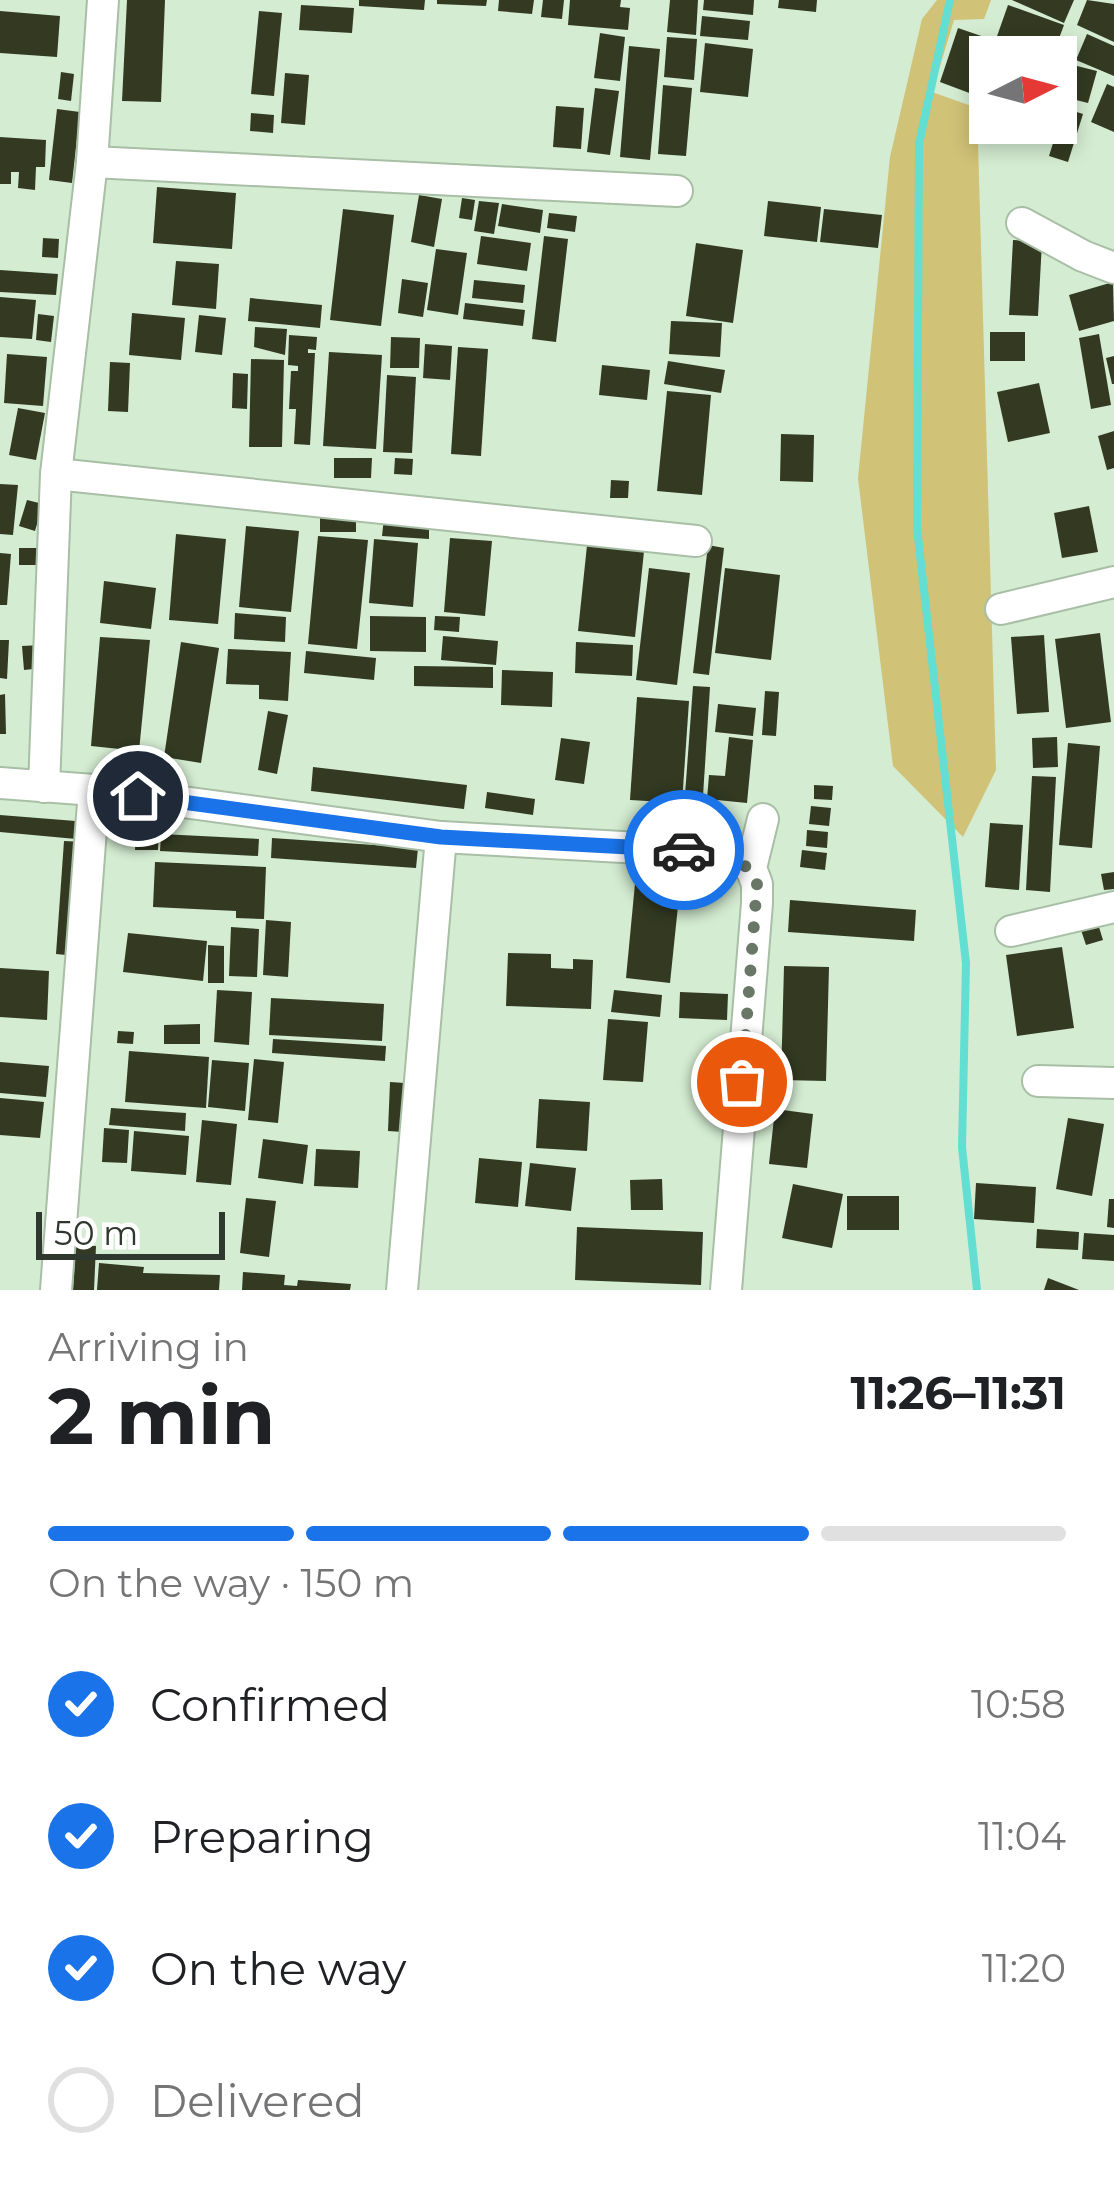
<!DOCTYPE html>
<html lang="en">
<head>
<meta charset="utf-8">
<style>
	body { margin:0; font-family:Montserrat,sans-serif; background:#f6f6f6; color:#202124; height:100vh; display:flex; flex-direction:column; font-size:45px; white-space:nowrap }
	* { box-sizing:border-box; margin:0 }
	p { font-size:39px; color:#757577 }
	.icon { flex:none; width:66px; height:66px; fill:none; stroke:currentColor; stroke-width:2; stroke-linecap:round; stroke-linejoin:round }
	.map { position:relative; height:1290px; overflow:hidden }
	.panel { display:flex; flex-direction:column; background:#fff; flex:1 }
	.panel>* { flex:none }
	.needle { width:78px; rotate:84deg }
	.controls { position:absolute; left:969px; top:36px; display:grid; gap:24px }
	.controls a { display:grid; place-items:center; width:108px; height:108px; border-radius:0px; background:#fff; box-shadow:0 6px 18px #0003; font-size:60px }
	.scale { position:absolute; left:36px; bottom:30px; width:189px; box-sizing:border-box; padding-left:12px; border:6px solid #2f382e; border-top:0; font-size:33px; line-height:42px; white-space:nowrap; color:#2f382e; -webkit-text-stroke:9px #fff; paint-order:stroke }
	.pin { position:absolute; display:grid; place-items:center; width:102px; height:102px; color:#fff; margin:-51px; border:6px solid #fff; border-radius:50%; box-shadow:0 3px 12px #0007 }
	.courier { position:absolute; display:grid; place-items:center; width:120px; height:120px; margin:-60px; border:9px solid #1a73e8; border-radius:50%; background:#fff; color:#222; box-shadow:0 3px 15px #0007 }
	.summary em { font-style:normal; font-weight:700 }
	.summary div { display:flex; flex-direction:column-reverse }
	.summary { display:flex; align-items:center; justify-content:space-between; height:204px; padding:0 48px }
	h1 { font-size:78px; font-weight:700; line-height:90px }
	.bar { display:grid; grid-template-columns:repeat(4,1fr); gap:18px 12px; align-content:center; height:144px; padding:0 48px }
	.bar i { height:15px; border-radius:9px; background:#e0e0e0 }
	.bar .current { background:#1a73e8 }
	.bar p { grid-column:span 4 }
	ol { padding:0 48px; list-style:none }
	li { display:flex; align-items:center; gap:36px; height:132px }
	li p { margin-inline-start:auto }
	li .icon { padding:12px; border-radius:50%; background:#1a73e8; color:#fff; stroke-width:4 }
	li:last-child { color:#757577 }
	li i { width:66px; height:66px; border:6px solid #e0e0e0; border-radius:50% }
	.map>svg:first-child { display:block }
	.green { fill:#d0c276 }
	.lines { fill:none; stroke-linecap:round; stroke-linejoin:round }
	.stream { stroke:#62ded3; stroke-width:8 }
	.building { fill:#333a21 }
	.street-casing { stroke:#a8bfa6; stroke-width:34 }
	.street { stroke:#fff; stroke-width:30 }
	.done { stroke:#697767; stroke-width:12; stroke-dasharray:0 21.6 }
	.route { stroke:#1a73e8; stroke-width:15 }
</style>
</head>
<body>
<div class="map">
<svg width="1114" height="1290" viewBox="0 0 1114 1290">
	<rect width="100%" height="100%" fill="#d4ecd2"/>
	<polygon class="green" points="937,0 991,0 984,19 954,20 932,92 977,108 996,770 963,837 893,766 858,478 890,157 922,19"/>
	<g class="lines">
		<polyline class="stream" points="950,0 919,144 917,528 966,963 962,1147 977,1290"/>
	</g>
	<g class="building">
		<polygon points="127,0 165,0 161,102 122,101"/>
		<polygon points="359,0 425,0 424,10 359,6"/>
		<polygon points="437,0 487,0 486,6 437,4"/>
		<polygon points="499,0 534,0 532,14 498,11"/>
		<polygon points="543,0 564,0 562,19 541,17"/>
		<polygon points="570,0 621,0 620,7 630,8 628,30 568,25"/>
		<polygon points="670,0 698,0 696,35 667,32"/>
		<polygon points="704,0 754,0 753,15 703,10"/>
		<polygon points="779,0 817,0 816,12 778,8"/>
		<polygon points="1012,0 1074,0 1064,23"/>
		<polygon points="1087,0 1114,4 1114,42 1077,25"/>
		<polygon points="301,5 354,8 352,33 299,30"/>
		<polygon points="1008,5 1064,25 1052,57 996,39"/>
		<polygon points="0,11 60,16 57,57 0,53"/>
		<polygon points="259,11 282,13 274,96 251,94"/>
		<polygon points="702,16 750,21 748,40 700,36"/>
		<polygon points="958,28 990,39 972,94 940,82"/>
		<polygon points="600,33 625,37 620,81 594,78"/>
		<polygon points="1087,34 1114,46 1114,76 1076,60"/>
		<polygon points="667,37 697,39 694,80 664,77"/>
		<polygon points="705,43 753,49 748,97 700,92"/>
		<polygon points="629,46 660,49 650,160 620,157"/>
		<polygon points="990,50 1012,56 990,57 990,80 983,77"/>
		<polygon points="1057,61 1097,71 1088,103 1056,95"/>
		<polygon points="61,72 74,74 71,101 58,99"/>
		<polygon points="285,73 309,75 305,125 281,123"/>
		<polygon points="1107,84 1114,87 1114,132 1091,122"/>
		<polygon points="663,85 692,88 686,156 658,154"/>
		<polygon points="595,88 619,91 610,155 587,152"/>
		<polygon points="556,106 584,108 581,149 553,147"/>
		<polygon points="1064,108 1083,114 1068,162 1049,156"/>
		<polygon points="57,109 80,112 72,183 49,180"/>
		<polygon points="251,113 274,115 273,133 250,131"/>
		<polygon points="0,137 46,140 45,167 36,167 35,190 18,188 19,172 11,172 11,184 0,184"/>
		<polygon points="157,187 236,193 232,249 153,243"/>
		<polygon points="419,195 442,199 434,247 411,242"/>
		<polygon points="462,198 475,200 472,220 459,218"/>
		<polygon points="479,201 499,203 494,234 474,231"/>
		<polygon points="768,201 821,207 817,242 764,236"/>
		<polygon points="502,204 543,210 540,233 498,226"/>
		<polygon points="343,209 394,215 381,326 330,320"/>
		<polygon points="824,209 882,215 878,248 820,242"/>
		<polygon points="549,213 577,216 575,232 547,228"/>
		<polygon points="481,236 531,243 527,271 477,264"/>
		<polygon points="544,236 568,239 556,342 532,339"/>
		<polygon points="43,238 59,239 58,258 42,257"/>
		<polygon points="1013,240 1042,242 1038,316 1009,315"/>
		<polygon points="696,243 743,250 733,323 686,316"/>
		<polygon points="436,249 467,253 458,315 427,310"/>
		<polygon points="176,261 219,264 216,309 172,305"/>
		<polygon points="0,270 58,274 56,295 0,292"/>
		<polygon points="402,279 428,283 423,317 398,313"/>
		<polygon points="474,280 525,285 523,303 472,298"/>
		<polygon points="1113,282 1114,321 1079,331 1069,295"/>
		<polygon points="0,297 36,300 32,339 0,337"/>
		<polygon points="250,298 322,305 320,328 248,321"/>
		<polygon points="465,303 525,310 523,326 463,319"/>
		<polygon points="132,313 185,318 181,360 129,355"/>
		<polygon points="38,314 54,316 51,342 36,340"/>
		<polygon points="199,315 226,318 222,355 195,352"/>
		<polygon points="671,321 722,323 720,357 669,354"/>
		<polygon points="255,327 287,329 285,355 254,347"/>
		<rect x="990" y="332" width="35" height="29"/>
		<polygon points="1099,334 1111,405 1091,409 1079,338"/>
		<polygon points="289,335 317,337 316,350 308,349 308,353 315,353 310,445 294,444 296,409 289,409 291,371 298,371 298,366 288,365"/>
		<polygon points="391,337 420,338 419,368 390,368"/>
		<polygon points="425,344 452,346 450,380 423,378"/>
		<polygon points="458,347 488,349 481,456 451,454"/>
		<polygon points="329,352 382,355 376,449 323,446"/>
		<polygon points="7,354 47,357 43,406 4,403"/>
		<polygon points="1114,356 1114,384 1112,384 1106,358"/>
		<polygon points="251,359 284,360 282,447 249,447"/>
		<polygon points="668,361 725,370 721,393 664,384"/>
		<polygon points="110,362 130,363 128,412 108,411"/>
		<polygon points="602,365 650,370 647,400 599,395"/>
		<polygon points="233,373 248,374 247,409 232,408"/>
		<polygon points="387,375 416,377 412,453 383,452"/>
		<polygon points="1039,383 1050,433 1008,442 997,392"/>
		<polygon points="667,391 711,395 702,495 657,491"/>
		<polygon points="18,408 45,413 36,460 9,455"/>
		<polygon points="1114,431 1114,468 1107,470 1098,436"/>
		<polygon points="781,434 814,435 813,482 780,481"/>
		<polygon points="334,458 372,458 371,478 334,478"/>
		<polygon points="395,458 413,459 412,475 394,474"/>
		<polygon points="611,480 629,481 628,498 610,498"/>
		<polygon points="0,484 18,485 13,535 0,534"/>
		<polygon points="27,500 43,504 35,531 19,526"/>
		<polygon points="1089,506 1098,552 1062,558 1054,513"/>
		<rect x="320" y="511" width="36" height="21"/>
		<polygon points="384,518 429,520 429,539 382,536"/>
		<polygon points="246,526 299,531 291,612 239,607"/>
		<polygon points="176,534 226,539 218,624 169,620"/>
		<polygon points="318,536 368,540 357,649 308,644"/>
		<polygon points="588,536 645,542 635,637 578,631"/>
		<polygon points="450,538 492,541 485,616 444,612"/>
		<polygon points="374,539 418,543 413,607 369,603"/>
		<polygon points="708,545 724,548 709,675 693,673"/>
		<rect x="19" y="548" width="22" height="17"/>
		<polygon points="0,553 11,554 7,605 0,605"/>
		<polygon points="649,568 690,573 677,685 636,680"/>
		<polygon points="725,568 780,575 771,660 715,653"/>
		<polygon points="104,581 156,588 151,629 100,623"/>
		<polygon points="235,613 286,617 285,642 234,639"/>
		<polygon points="370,616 426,617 426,652 370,651"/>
		<polygon points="435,616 460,617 459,632 434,630"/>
		<polygon points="1100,633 1111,722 1066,728 1055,639"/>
		<polygon points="1044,635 1049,712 1017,714 1011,637"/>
		<polygon points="443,636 498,641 496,665 441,660"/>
		<polygon points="100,637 150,640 139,751 91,746"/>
		<polygon points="0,640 9,640 7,679 0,678"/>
		<polygon points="181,642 219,648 201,763 164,757"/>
		<polygon points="576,642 633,645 632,676 575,673"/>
		<polygon points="41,645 43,668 24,670 22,646"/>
		<polygon points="228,649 291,652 288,701 259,699 259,685 226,684"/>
		<polygon points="306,651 376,658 374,680 304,673"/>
		<polygon points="414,666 493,667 493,688 414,686"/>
		<polygon points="502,670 553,672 552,707 501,705"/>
		<polygon points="693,686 710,687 703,796 685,795"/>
		<polygon points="765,691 779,692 776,736 762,735"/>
		<polygon points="5,694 6,734 0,734 0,695"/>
		<polygon points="637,697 689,701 682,803 630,800"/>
		<polygon points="718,704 756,708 753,736 715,732"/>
		<polygon points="268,711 288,715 277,774 258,770"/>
		<polygon points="729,737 753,740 747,803 707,799 709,775 725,776"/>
		<polygon points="1057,737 1058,767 1033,768 1032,738"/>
		<polygon points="561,738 590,742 584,784 555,780"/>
		<polygon points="1068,743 1100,746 1092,848 1059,845"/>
		<polygon points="313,767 467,785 464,809 311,791"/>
		<polygon points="1032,776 1056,777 1050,892 1026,890"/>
		<polygon points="814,785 833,786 832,800 814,799"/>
		<polygon points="487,792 535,799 533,815 485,808"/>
		<polygon points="811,806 831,808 829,826 809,824"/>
		<polygon points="0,815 88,822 87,840 0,832"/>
		<polygon points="990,823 1023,825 1019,890 985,887"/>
		<polygon points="136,829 159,830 158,850 135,850"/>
		<polygon points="807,830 828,832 827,848 806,846"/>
		<polygon points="161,834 259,839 258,856 160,851"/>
		<polygon points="272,838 418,848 416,868 271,858"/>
		<polygon points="64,841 85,842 77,956 56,954"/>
		<polygon points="802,850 827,853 825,870 800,867"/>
		<polygon points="155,862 266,867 264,919 236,918 236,911 153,907"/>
		<polygon points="1114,872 1114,889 1104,890 1101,874"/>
		<polygon points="636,873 681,877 670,983 626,978"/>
		<polygon points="790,900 916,910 914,941 788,932"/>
		<polygon points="266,920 291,922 288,977 263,975"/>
		<polygon points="1098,924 1103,940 1086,945 1081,930"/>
		<polygon points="231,927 259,929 257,977 229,976"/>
		<polygon points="128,933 207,941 203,981 123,972"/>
		<polygon points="208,945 224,946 224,983 208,983"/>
		<polygon points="1062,947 1074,1028 1017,1036 1006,955"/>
		<polygon points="508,953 551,954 551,968 573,969 573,959 593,960 591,1009 506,1006"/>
		<polygon points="784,966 829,967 826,1081 781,1080"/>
		<polygon points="0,968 49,971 47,1020 0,1017"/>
		<polygon points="217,990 252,992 249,1045 214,1042"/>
		<polygon points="614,990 662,995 660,1017 611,1012"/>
		<polygon points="680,992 728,994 727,1020 679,1018"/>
		<polygon points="271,998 384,1004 382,1041 269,1035"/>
		<polygon points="608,1019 648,1022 643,1082 603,1080"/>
		<polygon points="200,1024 200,1044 164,1044 164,1025"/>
		<polygon points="118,1031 134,1032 133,1044 117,1043"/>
		<polygon points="273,1039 386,1046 385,1061 272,1053"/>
		<polygon points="129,1051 209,1057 206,1108 125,1102"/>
		<polygon points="254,1059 284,1062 278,1123 248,1120"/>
		<polygon points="212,1060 249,1063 245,1111 208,1107"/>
		<polygon points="0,1062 49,1066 46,1097 0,1093"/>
		<polygon points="390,1082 405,1083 403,1132 388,1131"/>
		<polygon points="0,1098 44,1102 40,1138 0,1135"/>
		<polygon points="539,1099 590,1102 587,1151 536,1148"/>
		<polygon points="111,1108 186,1113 185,1131 109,1125"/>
		<polygon points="775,1109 813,1114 807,1168 769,1164"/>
		<polygon points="1068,1118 1104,1124 1092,1196 1056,1189"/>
		<polygon points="202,1120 237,1124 231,1185 196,1182"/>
		<polygon points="104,1128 129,1130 127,1163 102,1162"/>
		<polygon points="134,1131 189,1136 186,1175 131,1171"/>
		<polygon points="263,1139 308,1145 303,1184 258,1178"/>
		<polygon points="316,1149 360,1151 358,1188 314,1186"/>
		<polygon points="479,1158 522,1162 518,1207 475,1203"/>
		<polygon points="530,1163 576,1168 571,1211 525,1206"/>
		<polygon points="662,1179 663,1210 631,1210 630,1180"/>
		<polygon points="976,1183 1036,1187 1034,1223 974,1219"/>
		<polygon points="793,1184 843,1194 832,1248 782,1238"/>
		<rect x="847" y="1196" width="52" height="34"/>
		<polygon points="246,1198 276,1201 269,1257 240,1253"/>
		<polygon points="1109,1199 1114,1199 1114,1228 1107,1227"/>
		<polygon points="577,1227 703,1232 701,1285 575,1280"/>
		<polygon points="1037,1229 1079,1232 1078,1250 1036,1248"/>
		<polygon points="1084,1233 1114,1235 1114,1261 1082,1259"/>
		<polygon points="76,1245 96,1246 94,1290 73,1290"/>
		<polygon points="99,1263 144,1267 143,1273 220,1275 219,1290 97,1290"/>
		<polygon points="243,1272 285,1275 284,1285 297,1286 298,1280 351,1284 350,1290 242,1290"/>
		<polygon points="1048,1278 1079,1290 1044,1290"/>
	</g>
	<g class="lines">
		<defs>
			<g id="street">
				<polyline points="92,162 677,191"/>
				<polyline points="1022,223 1083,256 1114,268"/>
				<polyline points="56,474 696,541"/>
				<polyline points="1001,609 1114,582"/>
				<polyline points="0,783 94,790 441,837 714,852 736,858 751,868"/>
				<polyline points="44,787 56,474 92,162 103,0"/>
				<polyline points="1011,931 1114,907"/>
				<polyline points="1038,1081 1114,1083"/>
				<polyline points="56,1290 94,790"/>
				<polyline points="402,1290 441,837"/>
				<polyline points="726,1290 757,903 757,884 751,868 763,819"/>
			</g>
		</defs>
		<use href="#street" class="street-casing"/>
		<use href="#street" class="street"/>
	</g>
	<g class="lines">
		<path class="done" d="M 684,850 C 715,852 744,852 757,884 L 742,1082"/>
		<polyline class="route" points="138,796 441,837 684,850"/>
	</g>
</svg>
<div class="controls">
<a><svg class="needle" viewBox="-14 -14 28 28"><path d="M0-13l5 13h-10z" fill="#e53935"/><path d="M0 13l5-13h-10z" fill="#757577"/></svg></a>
</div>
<div class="scale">50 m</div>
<div class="pin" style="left:742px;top:1082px;background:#ea580c"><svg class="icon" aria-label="bag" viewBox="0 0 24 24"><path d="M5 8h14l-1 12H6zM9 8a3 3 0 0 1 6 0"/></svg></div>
<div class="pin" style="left:138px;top:796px;background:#1f2937"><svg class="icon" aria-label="home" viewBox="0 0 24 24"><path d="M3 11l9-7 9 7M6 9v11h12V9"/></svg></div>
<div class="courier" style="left:684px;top:850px"><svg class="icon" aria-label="car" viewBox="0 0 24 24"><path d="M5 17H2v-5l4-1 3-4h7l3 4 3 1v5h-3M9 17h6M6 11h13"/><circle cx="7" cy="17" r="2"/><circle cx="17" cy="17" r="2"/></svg></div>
</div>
<section class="panel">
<div class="summary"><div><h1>2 min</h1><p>Arriving in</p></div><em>11:26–11:31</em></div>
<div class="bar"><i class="current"></i><i class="current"></i><i class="current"></i><i></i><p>On the way · 150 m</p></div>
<ol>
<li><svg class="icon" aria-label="check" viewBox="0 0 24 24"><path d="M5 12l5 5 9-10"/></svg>Confirmed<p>10:58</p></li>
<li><svg class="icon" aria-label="check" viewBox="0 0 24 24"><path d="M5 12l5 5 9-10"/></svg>Preparing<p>11:04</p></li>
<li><svg class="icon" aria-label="check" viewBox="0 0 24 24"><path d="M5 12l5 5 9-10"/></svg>On the way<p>11:20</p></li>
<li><i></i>Delivered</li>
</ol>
</section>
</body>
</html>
